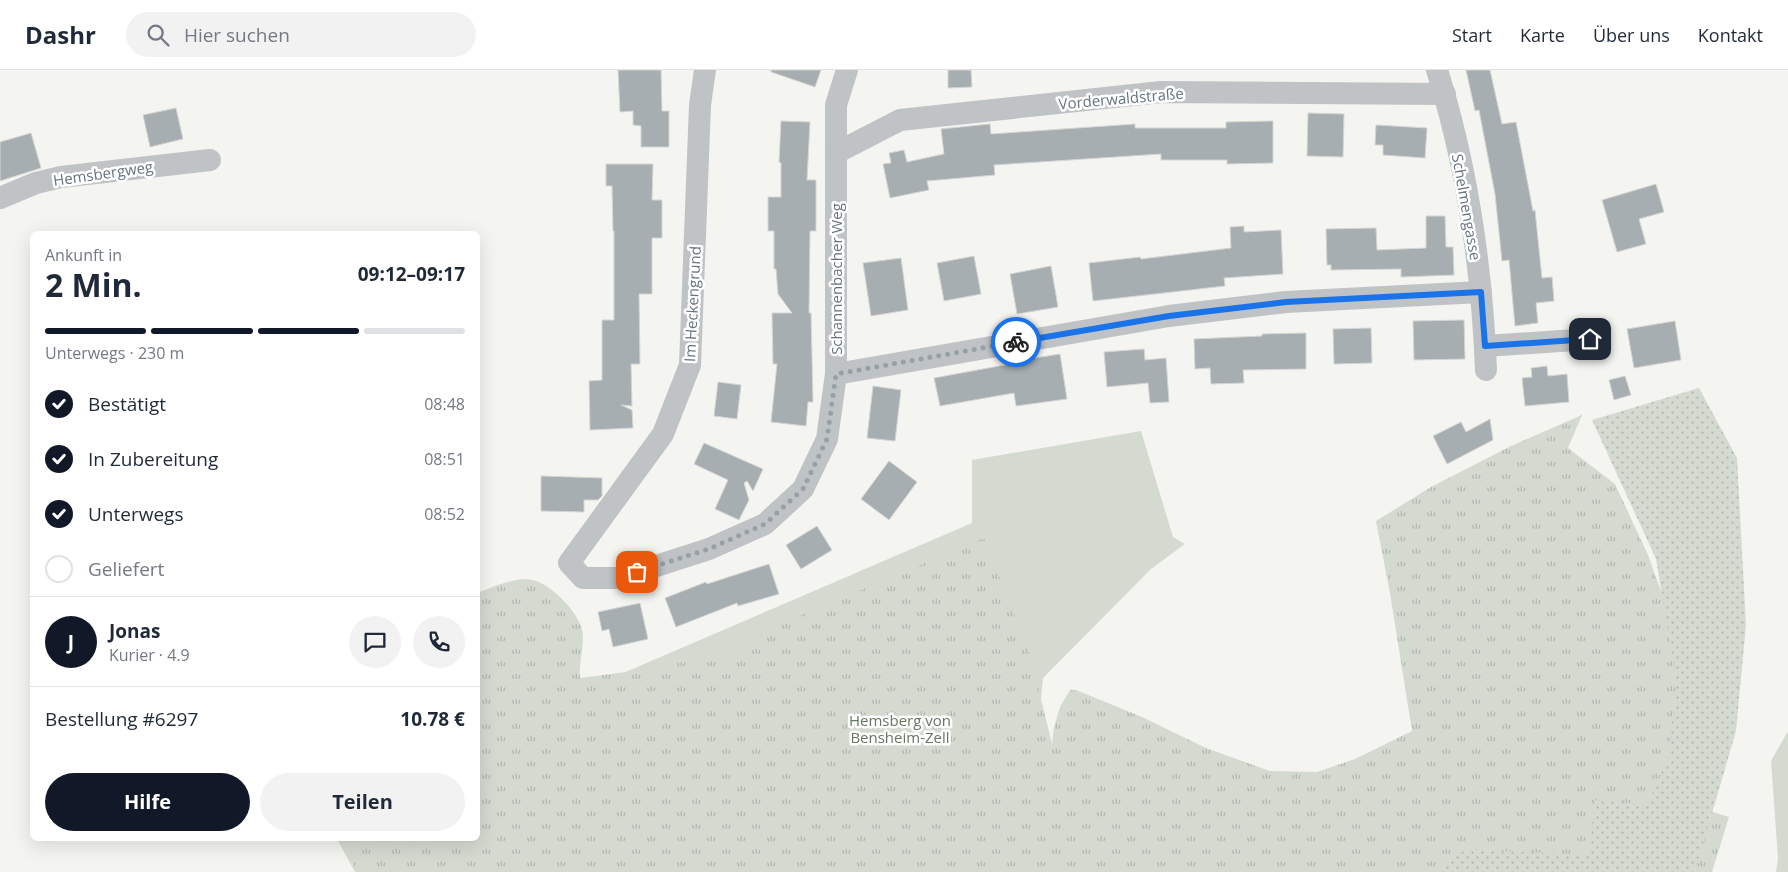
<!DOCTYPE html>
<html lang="de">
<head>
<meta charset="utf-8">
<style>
	body { margin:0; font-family:"Open Sans",sans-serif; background:#f2f2f3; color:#1f2937; height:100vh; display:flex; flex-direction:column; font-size:19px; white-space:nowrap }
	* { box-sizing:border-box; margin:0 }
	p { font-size:16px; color:#747a83 }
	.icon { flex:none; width:28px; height:28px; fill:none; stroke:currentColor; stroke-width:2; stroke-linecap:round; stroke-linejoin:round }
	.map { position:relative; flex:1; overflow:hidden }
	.side { position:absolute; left:30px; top:161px; width:450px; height:610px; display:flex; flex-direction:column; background:#fff; border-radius:8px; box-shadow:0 5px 20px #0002 }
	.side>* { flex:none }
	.pin { position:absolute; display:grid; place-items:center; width:42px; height:42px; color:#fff; margin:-21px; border-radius:10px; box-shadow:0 2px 8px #0006 }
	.courier { position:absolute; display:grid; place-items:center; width:50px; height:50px; margin:-25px; border:4px solid #1a73e8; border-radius:50%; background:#fff; color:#222; box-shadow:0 1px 6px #0007 }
	.summary em { font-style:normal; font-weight:700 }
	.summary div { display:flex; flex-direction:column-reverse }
	.summary { display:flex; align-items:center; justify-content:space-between; height:85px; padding:0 15px }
	h1 { font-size:32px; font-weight:700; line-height:38px }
	.bar { display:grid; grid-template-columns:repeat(4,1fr); gap:8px 5px; align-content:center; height:60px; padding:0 15px }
	.bar i { height:6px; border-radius:4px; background:#e0e1e3 }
	.bar .current { background:#111827 }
	.bar p { grid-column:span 4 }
	.line { display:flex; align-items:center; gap:12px; padding:0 15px; border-top:1px solid #e0e1e3 }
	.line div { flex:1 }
	.round { display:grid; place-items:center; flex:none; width:52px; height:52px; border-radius:26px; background:#f2f2f3 }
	ol { padding:0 15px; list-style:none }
	li { display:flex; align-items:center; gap:15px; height:55px }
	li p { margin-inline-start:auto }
	li .icon { padding:5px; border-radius:50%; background:#111827; color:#fff; stroke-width:4 }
	li:last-child { color:#747a83 }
	li i { width:28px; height:28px; border:2px solid #e0e1e3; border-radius:50% }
	.primary-button { display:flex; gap:10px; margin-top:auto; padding:10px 15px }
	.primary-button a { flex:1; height:58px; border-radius:30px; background:#111827; color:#fff; font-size:20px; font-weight:700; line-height:58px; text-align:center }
	.primary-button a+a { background:#f2f2f3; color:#1f2937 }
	header { display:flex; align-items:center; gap:30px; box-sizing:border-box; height:70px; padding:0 25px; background:#fff; border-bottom:1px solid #e0e1e3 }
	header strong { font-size:24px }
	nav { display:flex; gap:28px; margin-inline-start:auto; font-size:18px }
	.search { width:350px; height:45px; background:#f2f2f3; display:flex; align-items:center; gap:12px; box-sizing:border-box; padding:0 18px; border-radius:28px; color:#747a83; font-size:19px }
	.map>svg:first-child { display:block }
	.grass { fill:#d5dad1 }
	.park { fill:url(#park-tufts) }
	.garden { fill:url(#garden-dots) }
	.building { fill:#a6aeb2; stroke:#d5d5d3 }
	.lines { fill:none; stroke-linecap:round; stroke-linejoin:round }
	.street { stroke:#bfc3c6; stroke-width:22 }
	.done { stroke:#96a1a7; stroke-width:5; stroke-dasharray:0 9 }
	.route { stroke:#1a73e8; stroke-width:6 }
	.labels { text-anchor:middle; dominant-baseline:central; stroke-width:5; stroke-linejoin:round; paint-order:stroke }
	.street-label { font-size:15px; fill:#647480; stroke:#fff }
	.park-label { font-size:15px; fill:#677762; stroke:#fff }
</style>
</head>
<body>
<header>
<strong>Dashr</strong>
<div class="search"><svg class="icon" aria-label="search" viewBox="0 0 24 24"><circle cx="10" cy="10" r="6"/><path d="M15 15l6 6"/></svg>Hier suchen</div>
<nav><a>Start</a><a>Karte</a><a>Über uns</a><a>Kontakt</a></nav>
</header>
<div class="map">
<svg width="1788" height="802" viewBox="0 0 1788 802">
	<defs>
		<pattern id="park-tufts" width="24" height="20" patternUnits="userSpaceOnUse" patternTransform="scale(1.25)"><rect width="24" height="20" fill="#d5dad1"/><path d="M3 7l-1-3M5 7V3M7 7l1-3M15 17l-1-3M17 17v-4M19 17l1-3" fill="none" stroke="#b0b5af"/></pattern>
		<pattern id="garden-dots" width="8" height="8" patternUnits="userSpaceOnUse" patternTransform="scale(1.25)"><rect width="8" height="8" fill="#d5dad1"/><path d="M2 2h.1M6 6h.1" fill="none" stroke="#b0b5af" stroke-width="1.8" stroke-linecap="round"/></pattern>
	</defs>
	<rect width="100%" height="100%" fill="#f4f4f0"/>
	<g class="grass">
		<polygon points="1141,361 1173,467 1185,474 1151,499 1043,608 1036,682 1072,802 355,802 337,769 478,769 478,687 607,610 972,453 972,390"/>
		<polygon points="1788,661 1788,802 1776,802 1778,788 1771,691"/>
	</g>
	<path class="park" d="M 1582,345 L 1568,378 L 1615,414 L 1648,485 L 1676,563 L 1681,617 L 1670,729 L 1729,747 L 1712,802 L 357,802 L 343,769 L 478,769 L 478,523 C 489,518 513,509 526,509 C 548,509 582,544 583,565 C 583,580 579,594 580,608 L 626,602 L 745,581 L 752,566 L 984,468 L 1030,584 L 1052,674 L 1054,657 L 1060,637 L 1070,620 L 1076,620 L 1142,647 L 1206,678 L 1270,701 L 1317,702 L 1355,689 L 1412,661 L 1390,523 L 1376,451 L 1431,417 L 1511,376 Z"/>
	<polygon class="garden" points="1699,318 1737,388 1746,555 1736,661 1695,802 1436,802 1466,779 1589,785 1595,730 1647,735 1669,686 1676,610 1656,489 1592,350"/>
	<g class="building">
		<polygon points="618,0 661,0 662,41 669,41 669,77 641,77 641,56 633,55 633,41 620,42"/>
		<polygon points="771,0 821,0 815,17 771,2"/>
		<polygon points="948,0 971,0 972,17 948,18"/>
		<polygon points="1466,0 1490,0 1502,54 1516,52 1533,141 1535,140 1542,208 1552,207 1554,231 1536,233 1538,253 1515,256 1509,190 1502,191 1495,124 1479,40 1475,41"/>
		<polygon points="176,38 183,69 150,77 143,45"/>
		<polygon points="1308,43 1344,44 1343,87 1307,86"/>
		<polygon points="781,51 810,52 807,110 816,110 816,161 810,161 809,243 811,243 813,332 808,332 806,356 771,352 777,294 773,294 772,243 792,243 778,224 776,199 774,199 774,161 768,161 768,127 781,127 781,93 779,92"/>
		<polygon points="1273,51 1273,93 1227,94 1227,90 1161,90 1161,84 994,95 995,105 927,111 929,120 890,128 883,94 891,93 889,83 904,80 907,92 944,84 941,59 990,54 991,64 1135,54 1135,58 1226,58 1226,52"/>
		<polygon points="1376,55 1427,58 1425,88 1383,85 1383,75 1375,75"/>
		<polygon points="31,63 41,98 0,111 0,72"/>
		<polygon points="606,94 653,94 652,130 662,130 662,168 652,168 652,224 639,224 640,294 631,294 632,336 621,335 632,340 633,358 590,360 589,311 602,310 602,250 614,250 614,161 613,161 612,116 606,116"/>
		<polygon points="1656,114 1664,142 1639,149 1646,174 1617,182 1602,130"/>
		<polygon points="1426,146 1445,146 1446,177 1453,177 1454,205 1401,207 1401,199 1331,200 1331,195 1327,195 1326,159 1376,158 1377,180 1426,178"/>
		<polygon points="1244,156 1244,162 1281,160 1283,204 1224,208 1225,216 1093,231 1089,193 1140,187 1141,189 1231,178 1230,157"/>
		<polygon points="974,186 981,224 944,231 937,193"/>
		<polygon points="901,188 908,240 871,246 863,193"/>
		<polygon points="1051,196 1058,237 1017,244 1010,204"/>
		<polygon points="1464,250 1465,289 1414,290 1413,251"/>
		<polygon points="1675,251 1681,290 1634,298 1627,259"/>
		<polygon points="1371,258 1372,293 1334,294 1333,259"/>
		<polygon points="1306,263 1306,299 1243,300 1244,313 1211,314 1210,298 1195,299 1194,269 1262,266 1262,264"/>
		<polygon points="1144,279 1145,290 1166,288 1169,332 1150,333 1148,313 1107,317 1104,282"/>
		<polygon points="1060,284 1067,329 1016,336 1014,323 940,336 934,308 1010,294 1010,292"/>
		<polygon points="1547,296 1548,306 1567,304 1569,332 1525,336 1522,308 1532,307 1531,298"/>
		<polygon points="1625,306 1631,325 1614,330 1609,310"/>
		<polygon points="718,312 741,315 737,349 714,346"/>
		<polygon points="873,316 901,320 895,371 867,368"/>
		<polygon points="1490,349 1493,370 1447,394 1433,366 1461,352 1466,362"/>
		<polygon points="704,373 763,399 753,421 747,411 744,413 749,430 739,450 715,439 728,410 694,394"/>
		<polygon points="889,391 917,412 889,450 861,429"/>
		<polygon points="541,406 602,408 602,426 598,430 584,430 584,442 541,441"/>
		<polygon points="817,456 832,480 801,499 786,475"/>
		<polygon points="769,494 779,524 738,536 737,533 676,557 665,528 706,512 707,514"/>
		<polygon points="640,533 648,569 613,577 609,559 602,561 598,542"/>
	</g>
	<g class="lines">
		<g class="street">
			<polyline points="705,0 700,35 690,295 663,364 569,493 583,508 619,508 709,479 765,454 803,419 827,369 836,304 836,35 847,0"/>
			<path d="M 1437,0 C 1467,96 1482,199 1486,300"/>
			<polyline points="836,83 900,50 1161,22 1445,24"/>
			<polyline points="0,128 36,113 61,107 210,90"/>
			<polyline points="1485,276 1590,269"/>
			<polyline points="836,304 1169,246 1286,232 1481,222"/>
		</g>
	</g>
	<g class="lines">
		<polyline class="done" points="637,502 709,479 765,454 803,419 827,369 836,304 1016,272"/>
		<polyline class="route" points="1016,272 1169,246 1286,232 1481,222 1485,276 1590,269"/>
	</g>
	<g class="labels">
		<g class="street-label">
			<text transform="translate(1121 28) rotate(-5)">Vorderwaldstraße</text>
			<text transform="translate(103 103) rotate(-8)">Hemsbergweg</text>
			<text transform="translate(1467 137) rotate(80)">Schelmengasse</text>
			<text transform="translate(836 209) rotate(-90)">Schannenbacher Weg</text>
			<text transform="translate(692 234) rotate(-87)">Im Heckengrund</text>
		</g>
		<g class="park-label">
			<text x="900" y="650">Hemsberg von<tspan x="900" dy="17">Bensheim-Zell</tspan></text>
		</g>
	</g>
</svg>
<div class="pin" style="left:637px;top:502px;background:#ea580c"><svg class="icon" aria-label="bag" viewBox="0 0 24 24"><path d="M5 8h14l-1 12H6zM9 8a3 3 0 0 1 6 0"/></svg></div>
<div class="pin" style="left:1590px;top:269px;background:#1f2937"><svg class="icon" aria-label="home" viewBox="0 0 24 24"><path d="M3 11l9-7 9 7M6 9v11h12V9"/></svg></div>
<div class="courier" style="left:1016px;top:272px"><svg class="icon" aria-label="bike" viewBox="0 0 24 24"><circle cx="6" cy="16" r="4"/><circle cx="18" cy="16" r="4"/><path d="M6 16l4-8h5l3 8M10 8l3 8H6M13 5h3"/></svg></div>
<section class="side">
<div class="summary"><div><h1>2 Min.</h1><p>Ankunft in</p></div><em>09:12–09:17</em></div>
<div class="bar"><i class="current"></i><i class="current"></i><i class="current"></i><i></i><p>Unterwegs · 230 m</p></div>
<ol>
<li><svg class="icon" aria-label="check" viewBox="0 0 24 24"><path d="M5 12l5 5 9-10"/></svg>Bestätigt<p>08:48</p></li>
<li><svg class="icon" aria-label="check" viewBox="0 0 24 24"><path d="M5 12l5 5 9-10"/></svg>In Zubereitung<p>08:51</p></li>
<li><svg class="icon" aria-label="check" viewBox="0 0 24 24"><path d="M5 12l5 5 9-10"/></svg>Unterwegs<p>08:52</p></li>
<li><i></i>Geliefert</li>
</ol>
<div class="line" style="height:90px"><b class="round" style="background:#111827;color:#fff">J</b><div><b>Jonas</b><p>Kurier · 4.9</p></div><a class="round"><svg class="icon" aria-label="chat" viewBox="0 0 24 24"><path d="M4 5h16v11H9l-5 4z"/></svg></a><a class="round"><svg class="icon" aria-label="phone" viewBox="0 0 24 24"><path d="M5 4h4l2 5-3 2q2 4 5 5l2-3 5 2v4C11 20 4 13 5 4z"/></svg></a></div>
<div class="line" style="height:65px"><div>Bestellung #6297</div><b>10.78 €</b></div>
<div class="primary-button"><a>Hilfe</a><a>Teilen</a></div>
</section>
</div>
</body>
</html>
